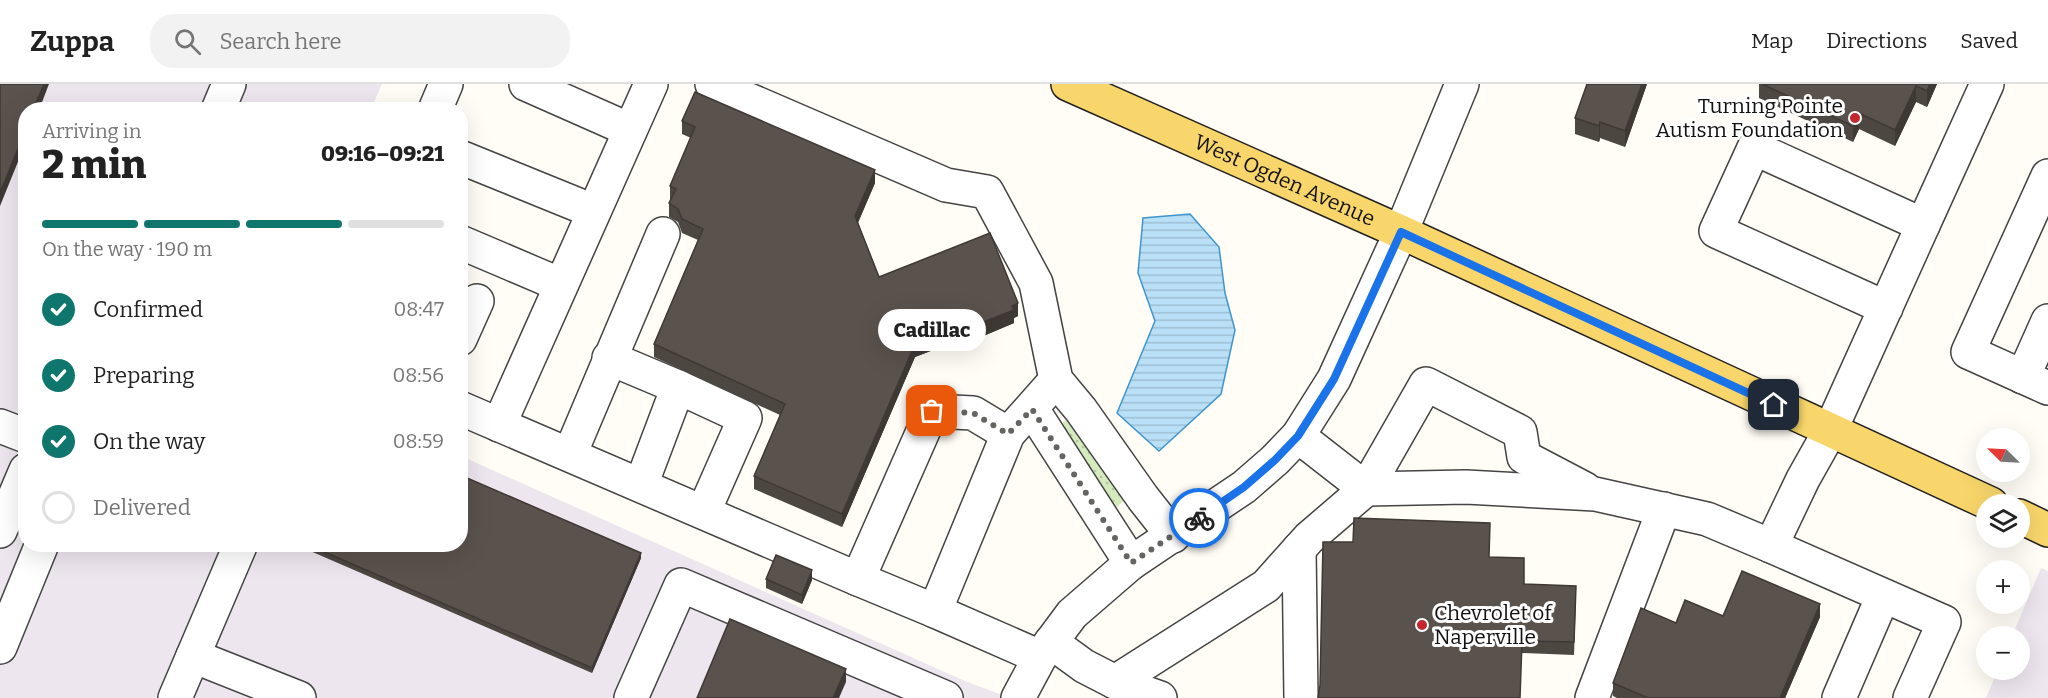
<!DOCTYPE html>
<html lang="en">
<head>
<meta charset="utf-8">
<style>
	body { margin:0; font-family:Bitter,serif; background:#f2f2f2; color:#222; height:100vh; display:flex; flex-direction:column; font-size:22px; white-space:nowrap }
	* { box-sizing:border-box; margin:0 }
	p { font-size:20px; color:#767676 }
	.icon { flex:none; width:33px; height:33px; fill:none; stroke:currentColor; stroke-width:2; stroke-linecap:round; stroke-linejoin:round }
	.map { position:relative; flex:1; overflow:hidden }
	.sheet { position:absolute; left:18px; top:18px; width:450px; height:450px; display:flex; flex-direction:column; background:#fff; border-radius:24px; box-shadow:0 6px 24px #0002 }
	.sheet>* { flex:none }
	.needle { width:39px; rotate:294deg }
	.tools { position:absolute; left:1976px; top:344px; display:grid; gap:12px }
	.tools a { display:grid; place-items:center; width:54px; height:54px; border-radius:50%; background:#fff; box-shadow:0 6px 24px #0002; font-size:30px }
	.pin { position:absolute; display:grid; place-items:center; width:51px; height:51px; color:#fff; margin:-26px; border-radius:12px; box-shadow:0 3px 9px #0006 }
	.courier { position:absolute; display:grid; place-items:center; width:60px; height:60px; margin:-30px; border:4px solid #1a73e8; border-radius:50%; background:#fff; color:#222; box-shadow:0 2px 8px #0007 }
	.bubble { position:absolute; height:42px; border-radius:21px; background:#fff; box-shadow:0 6px 24px #0002; font-size:20px; font-weight:800; line-height:42px; text-align:center }
	.summary em { font-style:normal; font-weight:800 }
	.summary div { display:flex; flex-direction:column-reverse }
	.summary { display:flex; align-items:center; justify-content:space-between; height:102px; padding:0 24px }
	h1 { font-size:39px; font-weight:800; line-height:45px }
	.bar { display:grid; grid-template-columns:repeat(4,1fr); gap:9px 6px; align-content:center; height:72px; padding:0 24px }
	.bar i { height:8px; border-radius:4px; background:#e0e0e0 }
	.bar .current { background:#0f766e }
	.bar p { grid-column:span 4 }
	ol { padding:0 24px; list-style:none }
	li { display:flex; align-items:center; gap:18px; height:66px }
	li p { margin-inline-start:auto }
	li .icon { padding:6px; border-radius:50%; background:#0f766e; color:#fff; stroke-width:4 }
	li:last-child { color:#767676 }
	li i { width:33px; height:33px; border:3px solid #e0e0e0; border-radius:50% }
	header { display:flex; align-items:center; gap:36px; box-sizing:border-box; height:84px; padding:0 30px; background:#fff; border-bottom:2px solid #e0e0e0 }
	header strong { font-size:28px }
	nav { display:flex; gap:33px; margin-inline-start:auto; font-size:21px }
	.search { width:420px; height:54px; background:#f2f2f2; display:flex; align-items:center; gap:15px; box-sizing:border-box; padding:0 21px; border-radius:24px; color:#767676; font-size:22px }
	.map>svg:first-child { display:block }
	.industrial { fill:#eee6ef }
	.grass { fill:url(#grass-dots) }
	.water { fill:url(#water-rules); stroke:#3f96cf; stroke-width:1.5 }
	.lines { fill:none; stroke-linecap:round; stroke-linejoin:round }
	.minor-casing { stroke:#444; stroke-width:36 }
	.major-casing { stroke:#222; stroke-width:36 }
	.minor { stroke:#fff; stroke-width:33 }
	.major { stroke:#f9d66b; stroke-width:33 }
	.wall { fill:#4d4742 }
	.shaded-wall { fill:#3f3936 }
	.building { fill:#5a524d; stroke:#3f3936; stroke-width:1.5 }
	.done { stroke:#646461; stroke-width:6; stroke-dasharray:0 10.8 }
	.route { stroke:#1a73e8; stroke-width:8 }
	.poi-dot { fill:#c4262e; stroke:#fff; stroke-width:2 }
	.labels { text-anchor:middle; dominant-baseline:central; stroke-width:6; stroke-linejoin:round; paint-order:stroke }
	.poi-label { font-size:21px; fill:#111; stroke:#fff; text-anchor:end }
	.street-label { font-size:21px; fill:#111; stroke:#fff }
</style>
</head>
<body>
<header>
<strong>Zuppa</strong>
<div class="search"><svg class="icon" aria-label="search" viewBox="0 0 24 24"><circle cx="10" cy="10" r="6"/><path d="M15 15l6 6"/></svg>Search here</div>
<nav><a>Map</a><a>Directions</a><a>Saved</a></nav>
</header>
<div class="map">
<svg width="2048" height="614" viewBox="0 0 2048 614">
	<defs>
		<pattern id="grass-dots" width="8" height="8" patternUnits="userSpaceOnUse" patternTransform="scale(1.5)"><rect width="8" height="8" fill="#d5ebbd"/><path d="M2 2h.1M6 6h.1" fill="none" stroke="#b6c8a1" stroke-width="1.8" stroke-linecap="round"/></pattern>
		<pattern id="water-rules" width="6" height="5" patternUnits="userSpaceOnUse" patternTransform="scale(1.5)"><rect width="6" height="5" fill="#b9e0f7"/><path d="M0 2.5h6" fill="none" stroke="#9ebfd3"/></pattern>
	</defs>
	<rect width="100%" height="100%" fill="#fffdf5"/>
	<g class="industrial">
		<polygon points="0,0 382,0 371,25 26,26 26,460 460,460 461,372 965,597 1010,614 0,614"/>
		<polygon points="2041,484 2048,487 2048,614 1986,614 1998,585 2019,585 2019,552 2012,552"/>
	</g>
	<polygon class="grass" points="1067,336 1071,337 1123,413 1123,417 1117,423 1111,419 1061,344 1063,338"/>
	<polygon class="water" points="1190,130 1219,163 1225,209 1235,246 1221,310 1159,367 1117,329 1155,237 1138,189 1143,134"/>
	<g class="lines">
		<defs>
			<g id="minor">
				<polyline points="526,0 630,46"/>
				<polyline points="712,0 946,101 987,108 1036,199 1056,296 1081,326 1143,414 1173,452"/>
				<polyline points="218,26 229,0"/>
				<polyline points="435,26 446,0"/>
				<polyline points="460,73 593,127"/>
				<polyline points="2048,92 1968,268 2048,304"/>
				<polyline points="1923,141 1987,0"/>
				<polyline points="460,158 561,201"/>
				<polyline points="460,255 477,217"/>
				<polyline points="609,274 678,303 641,401"/>
				<polyline points="2023,293 2048,237"/>
				<polyline points="678,303 745,334 704,427"/>
				<polyline points="460,324 858,495"/>
				<polyline points="1032,325 1131,479"/>
				<polyline points="499,341 651,0"/>
				<polyline points="0,342 26,352"/>
				<polyline points="570,370 663,150"/>
				<polyline points="1366,405 1466,403 1595,410 1707,435 1771,462 1803,395 1830,347 1923,141 1754,64 1716,147 1886,224"/>
				<polyline points="1366,405 1426,300 1520,348 1524,373 1585,405"/>
				<polyline points="0,447 26,386"/>
				<polyline points="1771,462 1944,538 1910,614"/>
				<polyline points="1299,465 1301,614"/>
				<polyline points="935,527 858,495 932,327 973,329 1008,350"/>
				<polyline points="1051,558 1084,582 1115,598 1266,502 1309,454 1366,405 1298,352"/>
				<polyline points="0,563 42,460"/>
				<polyline points="193,572 299,614"/>
				<polyline points="1040,573 935,527 1008,350 1056,296"/>
				<polyline points="1115,598 1160,614"/>
				<polyline points="175,614 240,462"/>
				<polyline points="631,614 681,501 946,614"/>
				<polyline points="1018,614 1040,573 1072,530 1131,479 1244,403 1275,376 1298,352 1334,295 1401,148 1462,0"/>
				<polyline points="1592,614 1664,425"/>
				<polyline points="1839,614 1883,512"/>
			</g>
			<g id="major">
				<path id="s1" d="M 1068,0 L 1401,148 L 1991,420"/>
				<polyline points="2019,432 2048,446"/>
			</g>
		</defs>
		<use href="#minor" class="minor-casing"/>
		<use href="#major" class="major-casing"/>
		<use href="#minor" class="minor"/>
		<use href="#major" class="major"/>
	</g>
	<g class="wall">
		<polygon points="1647,0 1625,63 1600,54 1599,58 1575,50 1575,34"/>
		<polygon points="1759,0 1937,0 1927,23 1916,18 1895,62 1859,45 1853,58 1759,14"/>
		<polygon points="682,37 875,99 858,139 879,193 1018,232 1014,234 1014,239 981,253 980,248 915,273 842,443 754,405 754,392 780,331 654,273 654,260 698,156 682,149 678,138 669,133 669,119 671,116 670,115 670,102 691,54 682,50"/>
		<polygon points="294,460 460,460 641,474 592,589"/>
		<polygon points="1490,473 1524,500 1576,514 1574,571 1522,569"/>
		<polygon points="766,495 812,496 802,520 766,504"/>
		<polygon points="1723,532 1820,533 1785,614 1617,614 1613,612 1613,599 1676,539"/>
	</g>
	<g class="shaded-wall">
		<polygon points="44,0 49,0 39,26 33,26"/>
		<polygon points="1642,0 1647,0 1625,63 1625,47"/>
		<polygon points="1930,0 1937,0 1927,23 1927,7"/>
		<polygon points="1916,2 1916,18 1895,62 1895,46"/>
		<polygon points="1859,29 1859,45 1853,58 1853,42"/>
		<polygon points="1600,38 1600,54 1599,58 1599,42"/>
		<polygon points="26,45 26,58 0,122 0,109"/>
		<polygon points="875,86 875,99 855,145 855,132"/>
		<polygon points="1018,219 1018,232 1014,234 1014,239 981,253 981,239 1012,222"/>
		<polygon points="980,235 980,248 915,273 842,443 842,430 915,260"/>
		<polygon points="641,469 641,474 592,589 592,584"/>
		<polygon points="812,486 812,496 802,520 802,511"/>
		<polygon points="1820,520 1820,533 1785,614 1780,614"/>
		<polygon points="846,585 846,598 839,614 833,614"/>
	</g>
	<g class="building">
		<polygon points="0,0 44,0 33,26 26,26 26,45 0,109"/>
		<polygon points="1587,0 1642,0 1625,47 1600,38 1599,42 1575,34"/>
		<polygon points="1762,0 1930,0 1927,7 1916,2 1895,46 1859,29 1853,42"/>
		<polygon points="695,8 875,86 855,132 879,193 990,149 1018,219 1012,222 1014,226 981,239 980,235 915,260 842,430 754,392 785,320 654,260 703,145 682,135 678,125 669,119 676,105 670,102 695,43 682,37"/>
		<polygon points="460,391 641,469 592,584 306,460 460,460"/>
		<polygon points="1354,434 1490,439 1489,473 1524,474 1524,500 1576,502 1574,558 1522,557 1520,614 1318,614 1320,601 1323,458 1353,458"/>
		<polygon points="776,471 812,486 802,511 766,495"/>
		<polygon points="1742,487 1820,520 1780,614 1648,614 1613,599 1641,524 1676,539 1685,516 1723,532"/>
		<polygon points="730,535 846,585 833,614 697,614"/>
	</g>
	<g class="lines">
		<polyline class="done" points="932,327 973,329 1008,350 1032,325 1131,479 1199,434"/>
		<polyline class="route" points="1199,434 1244,403 1275,376 1298,352 1334,295 1401,148 1774,321"/>
	</g>
	<g class="poi-dot">
		<circle cx="1855" cy="34" r="6"/>
		<circle cx="1422" cy="541" r="6"/>
	</g>
	<g class="labels">
		<g class="poi-label">
			<text x="1843" y="22">Turning Pointe<tspan x="1843" dy="24">Autism Foundation</tspan></text>
			<text x="1434" y="529" text-anchor="start">Chevrolet of<tspan x="1434" dy="24">Naperville</tspan></text>
		</g>
		<g class="street-label">
			<text stroke="none"><textPath href="#s1" startOffset="237">West Ogden Avenue</textPath></text>
		</g>
	</g>
</svg>
<div class="tools">
<a><svg class="needle" viewBox="-14 -14 28 28"><path d="M0-13l5 13h-10z" fill="#e53935"/><path d="M0 13l5-13h-10z" fill="#767676"/></svg></a>
<a><svg class="icon" aria-label="layers" viewBox="0 0 24 24"><path d="M12 4l9 5-9 5-9-5zM3 14l9 5 9-5"/></svg></a>
<a>+</a>
<a>−</a>
</div>
<div class="pin" style="left:932px;top:327px;background:#ea580c"><svg class="icon" aria-label="bag" viewBox="0 0 24 24"><path d="M5 8h14l-1 12H6zM9 8a3 3 0 0 1 6 0"/></svg></div>
<div class="pin" style="left:1774px;top:321px;background:#1f2937"><svg class="icon" aria-label="home" viewBox="0 0 24 24"><path d="M3 11l9-7 9 7M6 9v11h12V9"/></svg></div>
<div class="courier" style="left:1199px;top:434px"><svg class="icon" aria-label="bike" viewBox="0 0 24 24"><circle cx="6" cy="16" r="4"/><circle cx="18" cy="16" r="4"/><path d="M6 16l4-8h5l3 8M10 8l3 8H6M13 5h3"/></svg></div>
<div class="bubble" style="left:878px;top:225px;width:108px">Cadillac</div>
<section class="sheet">
<div class="summary"><div><h1>2 min</h1><p>Arriving in</p></div><em>09:16–09:21</em></div>
<div class="bar"><i class="current"></i><i class="current"></i><i class="current"></i><i></i><p>On the way · 190 m</p></div>
<ol>
<li><svg class="icon" aria-label="check" viewBox="0 0 24 24"><path d="M5 12l5 5 9-10"/></svg>Confirmed<p>08:47</p></li>
<li><svg class="icon" aria-label="check" viewBox="0 0 24 24"><path d="M5 12l5 5 9-10"/></svg>Preparing<p>08:56</p></li>
<li><svg class="icon" aria-label="check" viewBox="0 0 24 24"><path d="M5 12l5 5 9-10"/></svg>On the way<p>08:59</p></li>
<li><i></i>Delivered</li>
</ol>
</section>
</div>
</body>
</html>
